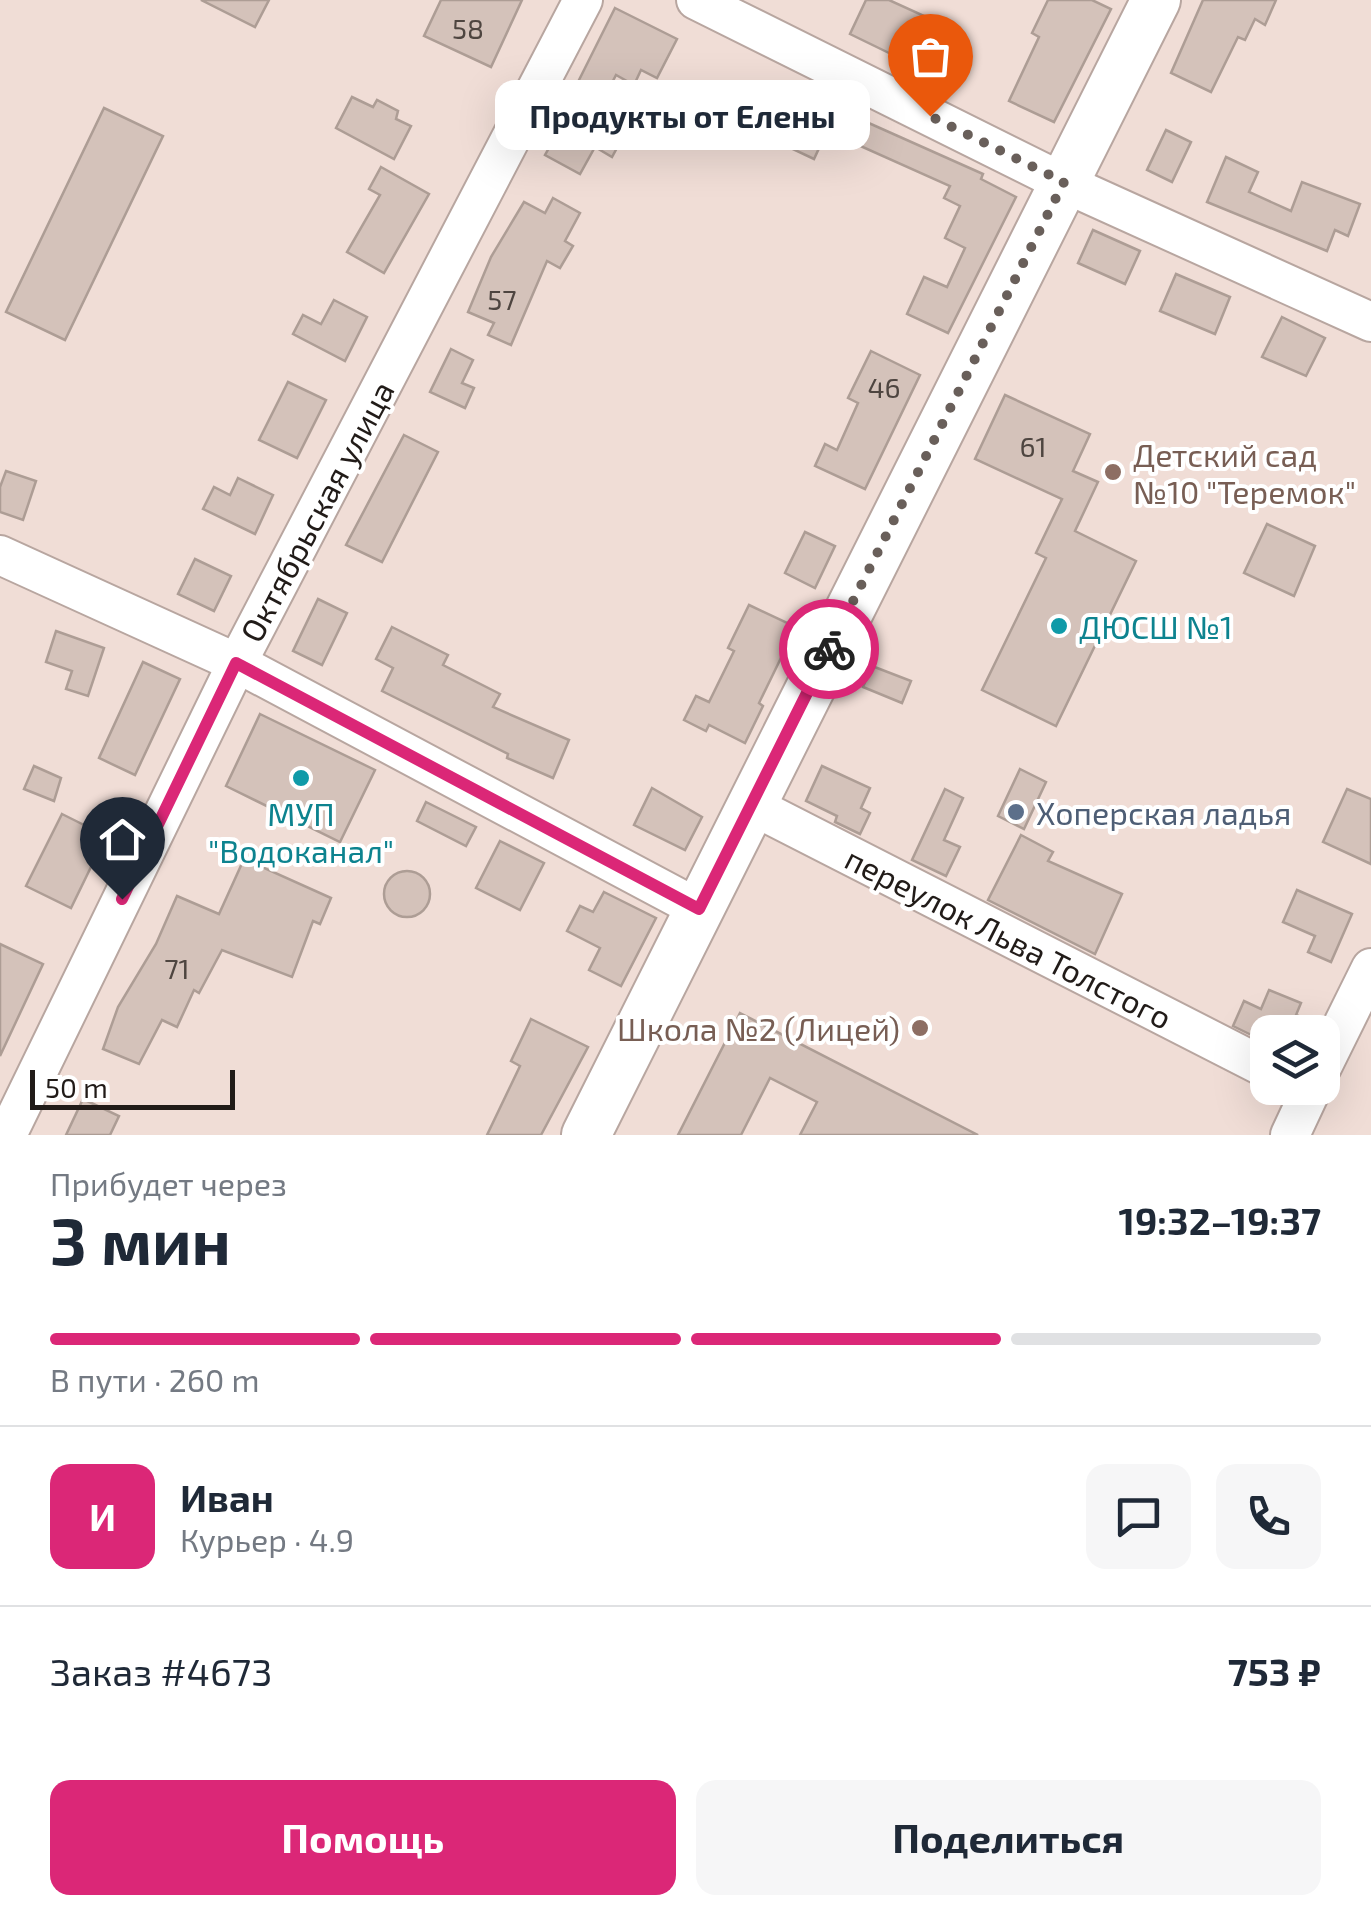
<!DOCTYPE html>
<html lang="ru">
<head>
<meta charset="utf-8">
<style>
	body { margin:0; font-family:"Exo 2",sans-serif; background:#f6f6f7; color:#1f2937; height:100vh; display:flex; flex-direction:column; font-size:38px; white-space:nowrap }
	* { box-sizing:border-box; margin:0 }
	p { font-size:32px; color:#747a83 }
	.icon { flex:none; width:55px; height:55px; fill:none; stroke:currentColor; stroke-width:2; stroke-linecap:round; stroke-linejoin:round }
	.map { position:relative; height:1135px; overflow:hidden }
	.details { display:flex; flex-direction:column; background:#fff; flex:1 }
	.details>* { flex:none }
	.tools { position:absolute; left:1250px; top:1015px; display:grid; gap:20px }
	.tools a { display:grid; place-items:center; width:90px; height:90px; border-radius:20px; background:#fff; box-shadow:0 10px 40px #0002; font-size:50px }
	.scale { position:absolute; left:30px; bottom:25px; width:205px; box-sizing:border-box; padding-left:10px; border:5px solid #211b18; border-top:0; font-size:28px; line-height:35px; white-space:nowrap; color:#211b18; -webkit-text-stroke:8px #fff; paint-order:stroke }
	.pin { position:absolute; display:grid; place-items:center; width:85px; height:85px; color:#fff; margin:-102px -42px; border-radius:50% 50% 50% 0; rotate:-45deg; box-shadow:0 0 10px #0007 }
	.pin .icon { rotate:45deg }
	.courier { position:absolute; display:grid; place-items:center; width:100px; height:100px; margin:-50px; border:8px solid #db2777; border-radius:50%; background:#fff; color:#222; box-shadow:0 2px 12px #0007 }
	.bubble { position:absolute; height:70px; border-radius:20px; background:#fff; box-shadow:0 10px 40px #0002; font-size:32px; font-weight:700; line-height:70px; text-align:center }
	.summary em { font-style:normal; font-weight:700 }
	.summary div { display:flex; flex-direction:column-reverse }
	.summary { display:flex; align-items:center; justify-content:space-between; height:170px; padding:0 50px }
	h1 { font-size:65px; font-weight:700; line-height:75px }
	.bar { display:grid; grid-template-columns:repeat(4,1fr); gap:15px 10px; align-content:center; height:120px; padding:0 50px }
	.bar i { height:12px; border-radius:8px; background:#e0e1e3 }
	.bar .active { background:#db2777 }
	.bar p { grid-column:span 4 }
	.line { display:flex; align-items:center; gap:25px; padding:0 50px; border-top:2px solid #e0e1e3 }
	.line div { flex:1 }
	.round { display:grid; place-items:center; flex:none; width:105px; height:105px; border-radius:20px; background:#f6f6f7 }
	.button { display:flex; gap:20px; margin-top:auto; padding:20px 50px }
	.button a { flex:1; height:115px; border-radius:20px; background:#db2777; color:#fff; font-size:40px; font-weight:700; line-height:115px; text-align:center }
	.button a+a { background:#f6f6f7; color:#1f2937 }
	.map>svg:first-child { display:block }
	.building { fill:#d4c2ba; stroke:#ad9d95; stroke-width:2.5 }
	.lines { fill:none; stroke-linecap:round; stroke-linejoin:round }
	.minor-casing { stroke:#b8a6a0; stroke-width:42 }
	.major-casing { stroke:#b8a6a0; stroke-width:52 }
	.minor { stroke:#fff; stroke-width:38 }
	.major { stroke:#fff; stroke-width:48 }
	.done { stroke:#695f5a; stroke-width:10; stroke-dasharray:0 18 }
	.route { stroke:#db2777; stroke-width:12 }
	.education-dot { fill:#8d6e63; stroke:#fff; stroke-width:4 }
	.culture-dot { fill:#0f9aa8; stroke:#fff; stroke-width:4 }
	.service-dot { fill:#5c6f8a; stroke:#fff; stroke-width:4 }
	.labels { text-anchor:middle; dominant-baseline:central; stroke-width:8; stroke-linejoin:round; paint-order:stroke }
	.number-label { font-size:28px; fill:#4e4540 }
	.education-label { font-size:32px; fill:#785e54; stroke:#fff; text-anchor:start }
	.street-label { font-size:32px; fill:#211b18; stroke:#fff }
	.culture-label { font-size:32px; fill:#0d838f; stroke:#fff; text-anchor:start }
	.service-label { font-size:32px; fill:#4e5e75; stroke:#fff; text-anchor:start }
</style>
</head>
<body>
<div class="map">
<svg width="1371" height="1135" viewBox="0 0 1371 1135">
	<rect width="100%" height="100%" fill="#f0ddd6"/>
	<g class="building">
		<polygon points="201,0 269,0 255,27"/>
		<polygon points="441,0 522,0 491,67 424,36"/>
		<polygon points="866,0 889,0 955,30 947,46 968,56 955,85 850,34"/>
		<polygon points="1048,0 1092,0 1111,9 1054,122 1009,101 1039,37 1032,33"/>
		<polygon points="1203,0 1276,0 1265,25 1255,19 1245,40 1238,37 1211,92 1171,73"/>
		<polygon points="615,8 677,39 657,78 641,70 634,85 616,75 594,118 624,135 612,157 595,147 580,174 545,155 583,88 577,84"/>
		<polygon points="788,87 983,174 981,179 1016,197 948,333 907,314 924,277 947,287 965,248 945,238 960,206 944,198 950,186 827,131 814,159 765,136"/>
		<polygon points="352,97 373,107 377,100 398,111 396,119 411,126 394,159 336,128"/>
		<polygon points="104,108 163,136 65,340 6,312"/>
		<polygon points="1166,130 1191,142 1172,182 1147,170"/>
		<polygon points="1226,157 1258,172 1249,192 1291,211 1302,182 1360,204 1348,236 1335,230 1327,251 1207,202"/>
		<polygon points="381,167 429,194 384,273 347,252 380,195 369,189"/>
		<polygon points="553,198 580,213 565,241 573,246 560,268 547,261 511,345 488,335 494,323 468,312 491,257 524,202 545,213"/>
		<polygon points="1093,230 1140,251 1125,284 1078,263"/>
		<polygon points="1176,274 1230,297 1215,334 1160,311"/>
		<polygon points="334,300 367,317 345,361 293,334 303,315 321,324"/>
		<polygon points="1282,317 1325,338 1306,376 1262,357"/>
		<polygon points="451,349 473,360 462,383 474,388 465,408 430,392"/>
		<polygon points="871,351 920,375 865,489 815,466 825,444 837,450 858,403 848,398"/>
		<polygon points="288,382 326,400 297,458 259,440"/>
		<polygon points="1005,395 1090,434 1073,471 1098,482 1075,531 1136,561 1056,726 982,690 1046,558 1036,553 1062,499 975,459"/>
		<polygon points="404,435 438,452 382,562 346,545"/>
		<polygon points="6,471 36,481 23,520 0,512 0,487"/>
		<polygon points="238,478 273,495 255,534 203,509 214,487 230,495"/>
		<polygon points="1267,524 1315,546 1294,596 1244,573"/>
		<polygon points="805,532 835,546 815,588 785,573"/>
		<polygon points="195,559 231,576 214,611 178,594"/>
		<polygon points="318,599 347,613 322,665 293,651"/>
		<polygon points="749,605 796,627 759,703 763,706 745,743 709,725 706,731 684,720 696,696 709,702 734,651 728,648"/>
		<polygon points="392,627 448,655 443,665 500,694 493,707 569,740 553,778 507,758 508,754 382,691 393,668 376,659"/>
		<polygon points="56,631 104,648 88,696 66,689 72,671 46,662"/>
		<polygon points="143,662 180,679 135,775 99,758"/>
		<polygon points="872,666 911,681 902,703 863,687"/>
		<polygon points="260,714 375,770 340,842 226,786"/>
		<polygon points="34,766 61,778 54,801 24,789"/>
		<polygon points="822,766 870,788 861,808 870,813 860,834 835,822 837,816 806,801"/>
		<polygon points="1020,769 1046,782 1024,829 998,816"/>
		<polygon points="652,788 702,817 685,850 634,825"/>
		<polygon points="945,789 963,798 944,840 960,847 946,876 912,860"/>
		<polygon points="1347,789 1371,799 1371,864 1323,842"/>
		<polygon points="426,802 476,827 466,846 417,821"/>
		<polygon points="62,814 106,836 71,908 26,886"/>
		<polygon points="1021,835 1053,852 1048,861 1122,894 1095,954 988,900"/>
		<polygon points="500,841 544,863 520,910 476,888"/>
		<polygon points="244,859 331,898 320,924 313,921 292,977 222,950 199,993 194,990 177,1027 162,1020 139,1064 103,1049 118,1007 156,944 177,896 219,914"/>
		<circle cx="407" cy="894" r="23"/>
		<polygon points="1297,890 1352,914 1331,962 1308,952 1315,936 1283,922"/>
		<polygon points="604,892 656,918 621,986 589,970 600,948 567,931 580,906 593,912"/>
		<polygon points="0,944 43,964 0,1056"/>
		<polygon points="1269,990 1301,1003 1296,1015 1318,1024 1314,1032 1268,1032 1268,1043 1233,1026 1244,1001 1261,1009"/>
		<polygon points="740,1013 978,1135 800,1135 817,1102 770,1078 741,1135 678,1135"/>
		<polygon points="531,1019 588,1047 541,1135 487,1135 520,1066 511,1061"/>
		<polygon points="83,1099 119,1116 110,1135 66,1135"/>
	</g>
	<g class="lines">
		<defs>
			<g id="minor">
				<polyline points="696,0 1064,183 1371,322"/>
				<polyline points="0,555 237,663 699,909"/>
				<polyline points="751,805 1268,1069"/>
				<polyline points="1322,1067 1371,968"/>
				<polyline points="7,1135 237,663 583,0"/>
				<polyline points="1290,1135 1312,1088"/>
			</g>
			<polyline id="major" points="586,1135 1156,0"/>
		</defs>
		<use href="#minor" class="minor-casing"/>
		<use href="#major" class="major-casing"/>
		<use href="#minor" class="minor"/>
		<use href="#major" class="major"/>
	</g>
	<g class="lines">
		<polyline class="done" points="829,649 1064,182 930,116"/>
		<polyline class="route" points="122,899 236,663 699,909 829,649"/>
	</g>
	<g class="education-dot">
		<circle cx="1113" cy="472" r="10"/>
		<circle cx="920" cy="1028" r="10"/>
	</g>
	<g class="culture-dot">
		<circle cx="1059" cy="626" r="10"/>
		<circle cx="301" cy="778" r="10"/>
	</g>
	<circle class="service-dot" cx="1016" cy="812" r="10"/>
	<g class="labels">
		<g class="number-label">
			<text x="468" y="28">58</text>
			<text x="502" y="299">57</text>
			<text x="884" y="387">46</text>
			<text x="1033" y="446">61</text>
			<text x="177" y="968">71</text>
		</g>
		<g class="education-label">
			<text x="1133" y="454">Детский сад<tspan x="1133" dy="37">№10 "Теремок"</tspan></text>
			<text x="900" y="1028" text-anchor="end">Школа №2 (Лицей)</text>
		</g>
		<g class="street-label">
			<text transform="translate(316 511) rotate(-62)">Октябрьская улица</text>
			<text transform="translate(1009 937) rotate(27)">переулок Льва Толстого</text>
		</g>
		<g class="culture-label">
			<text x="1079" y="626">ДЮСШ №1</text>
			<text x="301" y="813" text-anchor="middle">МУП<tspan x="301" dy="37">"Водоканал"</tspan></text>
		</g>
		<g class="service-label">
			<text x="1036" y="812">Хоперская ладья</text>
		</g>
	</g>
</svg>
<div class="tools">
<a><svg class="icon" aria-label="layers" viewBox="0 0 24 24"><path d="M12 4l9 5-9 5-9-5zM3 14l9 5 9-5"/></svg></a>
</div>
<div class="scale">50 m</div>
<div class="pin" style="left:930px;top:116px;background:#ea580c"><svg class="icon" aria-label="bag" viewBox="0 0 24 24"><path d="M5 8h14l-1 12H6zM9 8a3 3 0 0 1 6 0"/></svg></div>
<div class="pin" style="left:122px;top:899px;background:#1f2937"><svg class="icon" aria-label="home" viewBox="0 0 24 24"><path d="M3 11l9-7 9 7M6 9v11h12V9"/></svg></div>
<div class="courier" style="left:829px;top:649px"><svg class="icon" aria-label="bike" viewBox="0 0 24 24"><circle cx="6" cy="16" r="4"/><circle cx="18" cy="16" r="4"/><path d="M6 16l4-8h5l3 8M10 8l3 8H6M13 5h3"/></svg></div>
<div class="bubble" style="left:495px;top:80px;width:375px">Продукты от Елены</div>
</div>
<section class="details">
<div class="summary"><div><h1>3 мин</h1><p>Прибудет через</p></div><em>19:32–19:37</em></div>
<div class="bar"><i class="active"></i><i class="active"></i><i class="active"></i><i></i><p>В пути · 260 m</p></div>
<div class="line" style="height:180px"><b class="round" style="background:#db2777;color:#fff">И</b><div><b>Иван</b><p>Курьер · 4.9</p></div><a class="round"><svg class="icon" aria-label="chat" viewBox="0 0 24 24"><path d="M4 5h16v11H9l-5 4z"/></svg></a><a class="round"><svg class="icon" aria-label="phone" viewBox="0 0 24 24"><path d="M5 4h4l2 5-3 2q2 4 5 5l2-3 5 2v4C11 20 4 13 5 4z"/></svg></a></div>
<div class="line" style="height:130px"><div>Заказ #4673</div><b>753 ₽</b></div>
<div class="button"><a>Помощь</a><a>Поделиться</a></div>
</section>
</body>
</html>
